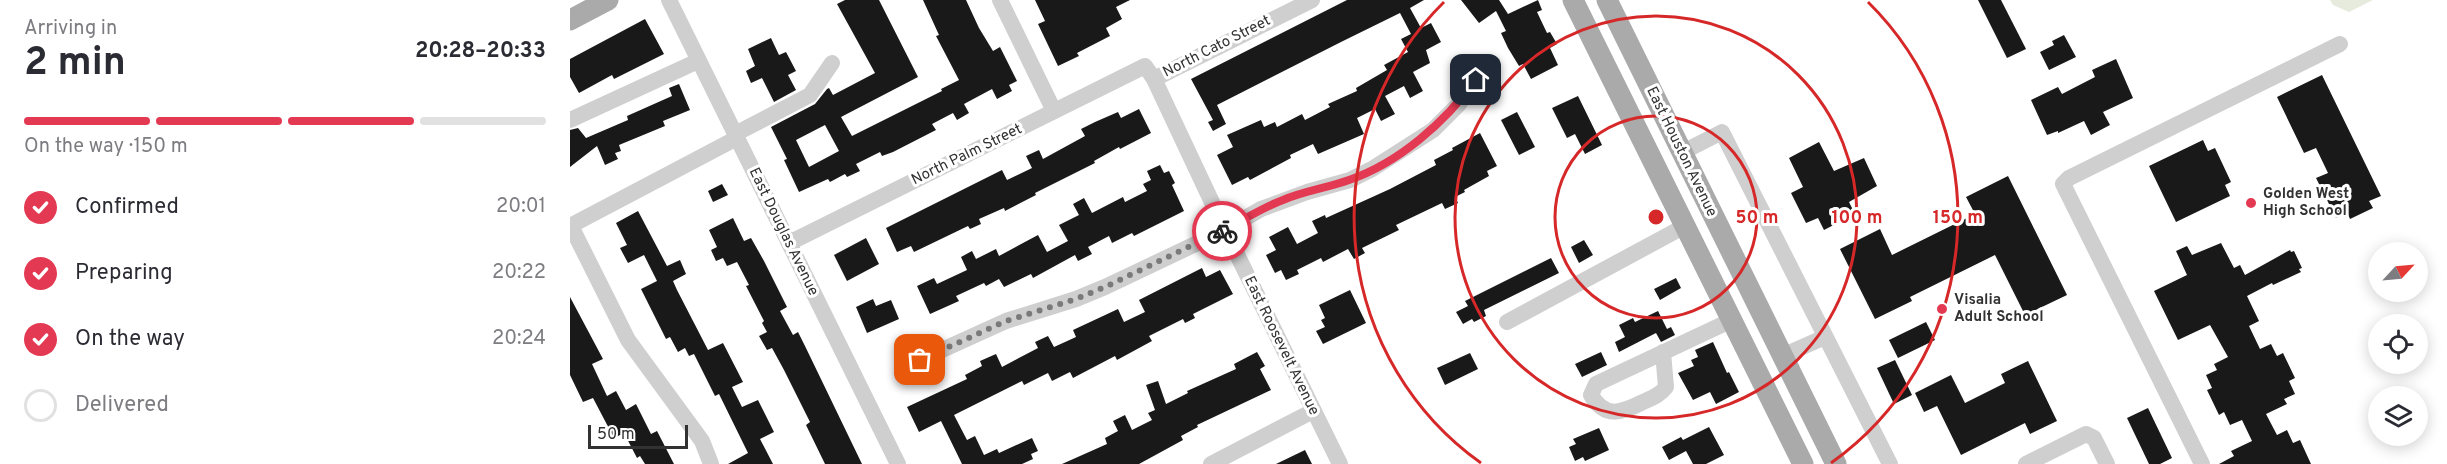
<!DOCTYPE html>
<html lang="en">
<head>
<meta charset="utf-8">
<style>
	body { margin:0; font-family:Overpass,sans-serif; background:#f2f2f3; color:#2b2b33; height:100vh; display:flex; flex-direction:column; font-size:22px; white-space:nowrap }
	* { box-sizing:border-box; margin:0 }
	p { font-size:20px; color:#7c7c81 }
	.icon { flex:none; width:33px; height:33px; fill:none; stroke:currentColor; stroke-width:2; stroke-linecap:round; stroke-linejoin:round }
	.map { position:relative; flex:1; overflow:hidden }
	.details { display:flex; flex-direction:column; background:#fff; width:570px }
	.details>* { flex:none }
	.needle { width:39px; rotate:64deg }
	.buttons { position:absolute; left:1798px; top:242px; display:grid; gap:12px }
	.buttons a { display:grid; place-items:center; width:60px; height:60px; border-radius:50%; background:#fff; box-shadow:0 3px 15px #0003; font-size:30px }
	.scale { position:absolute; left:18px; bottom:15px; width:100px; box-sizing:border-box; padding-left:6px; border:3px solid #323232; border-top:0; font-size:16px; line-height:21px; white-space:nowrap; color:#323232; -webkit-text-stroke:4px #fff; paint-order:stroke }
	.pin { position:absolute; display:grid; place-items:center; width:51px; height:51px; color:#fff; margin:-26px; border-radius:12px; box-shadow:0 3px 9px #0006 }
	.courier { position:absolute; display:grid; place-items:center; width:60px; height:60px; margin:-30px; border:4px solid #e43952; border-radius:50%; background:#fff; color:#222; box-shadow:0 2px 8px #0007 }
	.headline em { font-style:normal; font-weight:700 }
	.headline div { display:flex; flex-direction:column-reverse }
	.headline { display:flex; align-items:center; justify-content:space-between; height:102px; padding:0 24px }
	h1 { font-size:39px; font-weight:700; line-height:45px }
	.bar { display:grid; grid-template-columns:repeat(4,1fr); gap:9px 6px; align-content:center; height:72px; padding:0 24px }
	.bar i { height:8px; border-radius:4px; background:#e1e1e2 }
	.bar .active { background:#e43952 }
	.bar p { grid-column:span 4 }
	ol { padding:0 24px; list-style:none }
	li { display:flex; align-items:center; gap:18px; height:66px }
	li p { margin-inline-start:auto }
	li .icon { padding:6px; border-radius:50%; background:#e43952; color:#fff; stroke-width:4 }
	li:last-child { color:#7c7c81 }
	li i { width:33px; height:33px; border:3px solid #e1e1e2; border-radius:50% }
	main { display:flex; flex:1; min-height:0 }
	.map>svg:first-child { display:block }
	.green { fill:#e6ebde }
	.building { fill:#191919; fill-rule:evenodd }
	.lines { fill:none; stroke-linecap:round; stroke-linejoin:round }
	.minor { stroke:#cfcfcf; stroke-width:16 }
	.major { stroke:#aaa; stroke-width:21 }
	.done { stroke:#7a7a7a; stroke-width:6; stroke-dasharray:0 10.8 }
	.route { stroke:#e43952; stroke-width:8 }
	.ring { fill:none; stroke:#d62828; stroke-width:3 }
	.poi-dot { fill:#e43952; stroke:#fff; stroke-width:2 }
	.labels { text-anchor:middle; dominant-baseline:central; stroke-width:6; stroke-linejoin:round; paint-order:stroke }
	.street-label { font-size:15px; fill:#323232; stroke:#fff }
	.poi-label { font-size:15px; font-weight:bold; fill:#323232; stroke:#fff; text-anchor:start }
	.centre { fill:#d62828; stroke:#fff; stroke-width:3 }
	.ring-label { font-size:18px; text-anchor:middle; font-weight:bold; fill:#d62828; stroke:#fff; stroke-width:6; stroke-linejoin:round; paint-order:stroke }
</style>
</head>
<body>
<main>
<section class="details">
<div class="headline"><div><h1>2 min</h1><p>Arriving in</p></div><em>20:28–20:33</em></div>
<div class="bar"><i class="active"></i><i class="active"></i><i class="active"></i><i></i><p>On the way · 150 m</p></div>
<ol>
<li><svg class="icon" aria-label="check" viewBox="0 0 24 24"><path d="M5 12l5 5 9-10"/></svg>Confirmed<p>20:01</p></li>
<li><svg class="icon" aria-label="check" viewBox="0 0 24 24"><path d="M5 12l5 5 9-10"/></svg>Preparing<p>20:22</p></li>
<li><svg class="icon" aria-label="check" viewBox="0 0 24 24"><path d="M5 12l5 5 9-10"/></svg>On the way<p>20:24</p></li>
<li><i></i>Delivered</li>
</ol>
</section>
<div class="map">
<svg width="1877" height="464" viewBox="0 0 1877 464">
	<rect width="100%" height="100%" fill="#fff"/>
	<polygon class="green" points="1760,0 1803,0 1779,12 1763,5"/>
	<g class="building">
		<path d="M 275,0 L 309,0 L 348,77 L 271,117 L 282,136 L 372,91 L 371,89 L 389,80 L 366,36 L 369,35 L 353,0 L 396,0 L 409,28 L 423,51 L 430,47 L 447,81 L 439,85 L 442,91 L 427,99 L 422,89 L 394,104 L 399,113 L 387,120 L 383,113 L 362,124 L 366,130 L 323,152 L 312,156 L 310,152 L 286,164 L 290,171 L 277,177 L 275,174 L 260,182 L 258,179 L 229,192 L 214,160 L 217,159 L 201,127 L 245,104 L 257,89 L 259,88 L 263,95 L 305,73 L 267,4 ZM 255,125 L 269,151 L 239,167 L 226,140 Z"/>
		<polygon points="465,0 560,0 546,7 552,19 536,28 540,36 507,53 509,56 488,66 468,24 475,21"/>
		<polygon points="777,0 854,0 840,8 851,28 861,23 871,42 856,50 860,63 843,72 853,91 840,98 834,86 815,96 825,114 811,121 805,109 787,118 794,134 748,154 743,144 720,155 721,158 680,180 678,177 662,185 647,155 663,147 657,135 691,120 694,127 705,122 707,127 732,114 735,120 760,107 758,104 787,91 786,88 817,70 814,65 838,52 831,39 841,34 830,13 771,42 647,105 656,124 643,131 638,122 643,120 621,79"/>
		<polygon points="891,0 929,0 938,14 968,0 972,10 967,12 977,33 980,32 987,44 980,48 988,65 961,79 953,64 949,66 938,48 931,33 936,31 926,11 909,23"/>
		<polygon points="1408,0 1431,0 1456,49 1437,58"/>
		<polygon points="75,19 94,54 44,79 42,75 9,93 0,77 0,59"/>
		<polygon points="1494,35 1506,57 1479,70 1470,52 1484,45 1482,41"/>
		<polygon points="201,38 209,55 216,52 226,71 218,75 226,90 204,102 192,78 181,83 176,71 185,66 178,49"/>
		<polygon points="1546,59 1563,98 1533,112 1540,125 1521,135 1514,121 1488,133 1488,131 1477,135 1461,100 1488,87 1492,94 1525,77 1522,70"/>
		<polygon points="1752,75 1811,196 1799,201 1803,208 1780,219 1777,212 1766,218 1746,178 1758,173 1746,148 1734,153 1707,97"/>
		<polygon points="109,84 120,110 93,121 95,126 49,145 51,151 45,153 48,159 35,165 27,146 0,167 0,130 8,128 16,138 58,120 57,116 102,96 99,88"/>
		<polygon points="1008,96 1032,145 1015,154 1005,134 997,138 982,108"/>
		<polygon points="569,109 581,133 550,149 549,147 524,161 525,163 465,193 466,195 435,211 434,208 409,219 411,224 400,229 398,226 344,252 341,246 327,252 316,228 432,170 437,180 462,168 456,156 469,150 473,159 515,136 511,129 525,122 548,112 551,118"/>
		<polygon points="947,112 965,147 949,155 931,120"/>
		<polygon points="910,133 927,166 917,171 919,176 894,190 895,192 885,197 888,203 875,209 872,203 826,225 829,230 792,248 795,253 784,259 778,249 753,262 751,258 727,270 729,274 716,280 711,270 705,273 696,255 706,250 699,237 718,227 727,244 748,233 742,221 755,215 756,218 820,189 866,165 864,160 883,150 882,148"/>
		<polygon points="1633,140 1638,151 1645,148 1661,182 1655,185 1660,196 1606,222 1579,166"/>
		<polygon points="1249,142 1264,171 1294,158 1307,186 1279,202 1285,214 1254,230 1248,218 1236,223 1221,193 1233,187 1219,158"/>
		<polygon points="590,165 594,173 599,171 605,183 602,185 614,211 564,236 562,233 542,243 539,236 518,247 522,254 508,261 505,255 463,278 461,274 434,287 429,279 416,286 414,283 386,296 389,301 360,314 347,286 364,278 367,284 397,270 391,257 402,251 406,259 426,249 429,256 468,235 477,252 498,241 489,225 509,215 503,204 514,198 522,213 553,197 555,202 577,191 573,184 581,180 577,171"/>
		<polygon points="1438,176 1497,295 1455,315 1425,255 1340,297 1342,301 1305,319 1270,249 1310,229 1322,255 1405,214 1396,197"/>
		<polygon points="152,184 158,195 143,202 138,191"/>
		<polygon points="68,211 97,266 110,260 116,274 103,281 107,290 138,350 153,343 173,382 162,387 172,407 188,400 204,432 190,439 203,464 158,464 178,453 149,394 145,396 124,354 119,356 115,348 108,352 100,337 96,339 71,289 87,281 74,255 58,263 50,248 57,245 46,223"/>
		<polygon points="163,218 174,241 181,238 194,261 217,307 210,311 223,335 228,332 235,346 292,464 255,464 236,425 240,422 214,370 202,348 197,350 189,336 197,332 192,323 194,321 176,286 179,285 167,262 157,266 153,258 146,261 141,250 147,247 139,230"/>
		<polygon points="296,238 309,264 277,281 264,255"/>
		<polygon points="1014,240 1023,255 1009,263 1001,247"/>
		<polygon points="1651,243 1664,268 1670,265 1675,275 1720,250 1721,252 1724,251 1732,268 1729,269 1731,272 1703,285 1702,283 1677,296 1689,321 1679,326 1690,349 1701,344 1707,356 1713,353 1725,378 1719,381 1725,394 1714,399 1717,404 1696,414 1707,435 1717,430 1723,443 1730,440 1741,464 1649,464 1664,456 1661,451 1682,441 1672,420 1660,425 1654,412 1649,415 1637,390 1642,388 1636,375 1647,370 1644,364 1658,357 1640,325 1608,340 1584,291 1617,275 1606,251 1617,246 1622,255"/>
		<polygon points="981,258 989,273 914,310 916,316 904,322 902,319 893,324 886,312 898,306 895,301"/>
		<polygon points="632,268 636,277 650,270 663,294 623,314 625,318 615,323 613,319 579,336 582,341 547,360 545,356 503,378 500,372 482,381 478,373 454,385 452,381 384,415 397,440 405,436 414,455 427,449 429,453 462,438 468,451 461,454 463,459 452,464 392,464 371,421 349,432 337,407 397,379 395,375 412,366 410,361 426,354 432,367 468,348 465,342 478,336 484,347 506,337 503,330 548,309 554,322 575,312 569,300"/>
		<polygon points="1106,278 1111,288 1090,300 1084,289"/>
		<polygon points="780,290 796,323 753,344 746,331 755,327 751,320 755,318 749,305"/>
		<polygon points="0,297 33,359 22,364 37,396 46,391 56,410 66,404 81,434 87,431 104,464 75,464 70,456 67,458 54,433 44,438 23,398 13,402 0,375"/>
		<polygon points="303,299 306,306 321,300 329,319 297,333 286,307"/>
		<polygon points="1088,311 1097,329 1101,327 1105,335 1091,342 1086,333 1049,352 1045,342 1055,337 1049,325 1063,318 1065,322"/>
		<polygon points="1356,322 1365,340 1328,358 1319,340"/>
		<polygon points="1143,342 1157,373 1159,372 1169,392 1146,404 1140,392 1123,400 1108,373 1124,366 1121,360 1128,357 1125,350"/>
		<polygon points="687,352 695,366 690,369 701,390 627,425 628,427 611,436 613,440 569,464 492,464 537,444 535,438 548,431 543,421 555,415 562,430 582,420 578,413 585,410 576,385 588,381 596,404 618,393 617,391 666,369 664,364"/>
		<polygon points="1031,352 1037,365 1012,377 1005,364"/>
		<polygon points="900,353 908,369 875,385 867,368"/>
		<polygon points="1325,360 1342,395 1324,404 1307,368"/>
		<polygon points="1458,361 1487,421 1460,434 1455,423 1391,455 1367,406 1354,412 1345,393 1381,375 1395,403 1435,383 1431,374"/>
		<polygon points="1578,408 1602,458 1590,464 1579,464 1557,418"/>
		<polygon points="1139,427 1154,455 1136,464 1123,464 1116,451 1099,460 1092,447 1111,437 1113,440"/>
		<polygon points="1029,428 1039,450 1015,461 1013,457 1005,461 999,447 1006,444 1003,439"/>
		<polygon points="735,450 742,464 706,464"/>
	</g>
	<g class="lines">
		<g class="minor">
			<polyline points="99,0 328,464"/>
			<polyline points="430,0 484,111"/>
			<polyline points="584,79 742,0"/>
			<polyline points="0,120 128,61"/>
			<polyline points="165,134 240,95 262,63"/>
			<polyline points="1111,153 1152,132 1320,464"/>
			<polyline points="0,226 167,138"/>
			<polyline points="1,226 58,340 132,441 141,464"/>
			<polyline points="219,243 575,66 584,79 655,230 770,464"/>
			<polyline points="937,322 1115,226"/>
			<path d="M 1093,352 L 1096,387 C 1090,395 1082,398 1073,402 C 1051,413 1035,419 1021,395 L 1026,384 L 1162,320"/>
			<polyline points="1212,356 1255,337"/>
			<polyline points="350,360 436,321 506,299 535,287 655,230 691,209 737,192 780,180 802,169 863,130 889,104 906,80"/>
			<polyline points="641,464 743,411"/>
			<polyline points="1456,464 1516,434 1524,438 1537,464"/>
			<polyline points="1632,464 1493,184 1499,178 1770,44"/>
		</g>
		<g class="major">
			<polyline points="1003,0 1233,464"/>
			<polyline points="1037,0 1266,464"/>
			<polyline points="0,20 38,0"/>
		</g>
	</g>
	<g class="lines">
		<polyline class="done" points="350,360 436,321 506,299 535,287 652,231"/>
		<path class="route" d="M 652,231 C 672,221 691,208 713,200 C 734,191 757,188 779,180 C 829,163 875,122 906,80"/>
	</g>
	<g class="ring">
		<circle cx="1086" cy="217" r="101"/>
		<circle cx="1086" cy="217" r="201"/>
		<path d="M911 463A302 302 0 0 1 874 2M1298 2A302 302 0 0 1 1261 463"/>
	</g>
	<g class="poi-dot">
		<circle cx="1681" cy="203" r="6"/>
		<circle cx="1372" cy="309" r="6"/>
	</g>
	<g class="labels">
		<g class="street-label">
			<text transform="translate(647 47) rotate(-27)">North Cato Street</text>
			<text transform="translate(1111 152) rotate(64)">East Houston Avenue</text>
			<text transform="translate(397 155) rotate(-26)">North Palm Street</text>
			<text transform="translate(213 232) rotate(64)">East Douglas Avenue</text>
			<text transform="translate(711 346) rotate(64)">East Roosevelt Avenue</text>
		</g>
		<g class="poi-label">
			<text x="1693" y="194">Golden West<tspan x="1693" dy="17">High School</tspan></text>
			<text x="1384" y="300">Visalia<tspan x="1384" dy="17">Adult School</tspan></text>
		</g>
	</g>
	<circle cx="1086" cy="217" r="9" class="centre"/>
	<g class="ring-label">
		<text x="1187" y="223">50 m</text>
		<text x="1287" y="223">100 m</text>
		<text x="1388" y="223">150 m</text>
	</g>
</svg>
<div class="buttons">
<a><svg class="needle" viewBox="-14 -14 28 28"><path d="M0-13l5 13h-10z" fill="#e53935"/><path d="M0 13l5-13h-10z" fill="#7c7c81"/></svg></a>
<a><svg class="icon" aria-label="locate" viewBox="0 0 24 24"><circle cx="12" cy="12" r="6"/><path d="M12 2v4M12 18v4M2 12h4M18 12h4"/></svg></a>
<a><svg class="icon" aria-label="layers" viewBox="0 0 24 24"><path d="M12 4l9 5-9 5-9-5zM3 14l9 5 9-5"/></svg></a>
</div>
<div class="scale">50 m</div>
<div class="pin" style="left:350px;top:360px;background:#ea580c"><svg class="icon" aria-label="bag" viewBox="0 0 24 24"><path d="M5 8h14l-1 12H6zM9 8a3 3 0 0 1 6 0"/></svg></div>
<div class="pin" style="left:906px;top:80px;background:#1f2937"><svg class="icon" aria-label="home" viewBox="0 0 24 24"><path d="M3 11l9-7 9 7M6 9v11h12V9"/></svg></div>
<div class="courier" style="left:652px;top:231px"><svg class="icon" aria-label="bike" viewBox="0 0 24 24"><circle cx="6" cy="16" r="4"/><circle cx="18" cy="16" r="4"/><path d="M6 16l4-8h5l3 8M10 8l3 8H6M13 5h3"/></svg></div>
</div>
</main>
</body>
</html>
